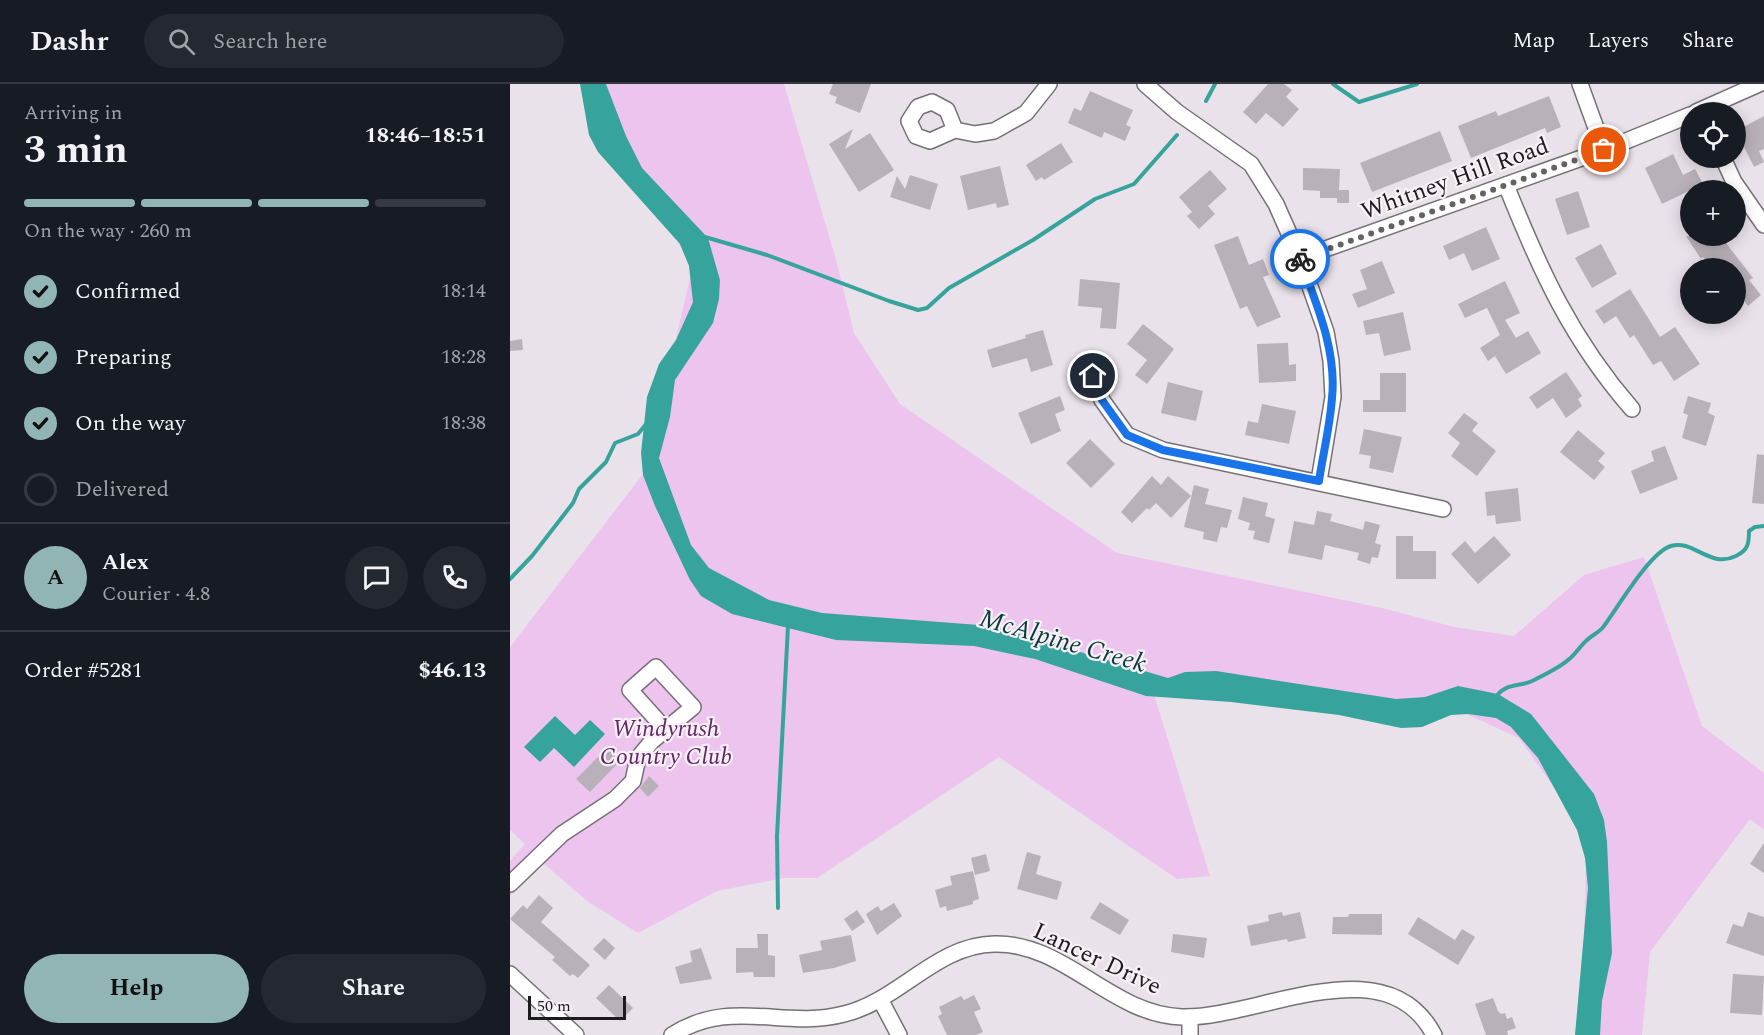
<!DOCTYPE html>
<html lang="en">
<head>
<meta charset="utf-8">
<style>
	body { margin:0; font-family:Spectral,serif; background:#242831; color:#f1f3f6; height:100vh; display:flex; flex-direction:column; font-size:22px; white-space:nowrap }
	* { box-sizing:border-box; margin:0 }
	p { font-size:20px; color:#9ea1a6 }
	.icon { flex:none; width:33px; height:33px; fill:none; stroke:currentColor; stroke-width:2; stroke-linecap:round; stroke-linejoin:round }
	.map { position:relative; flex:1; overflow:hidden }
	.side { display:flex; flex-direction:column; background:#171b24; width:510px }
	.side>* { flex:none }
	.buttons { position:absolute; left:1170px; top:18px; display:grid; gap:12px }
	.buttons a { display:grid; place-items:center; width:66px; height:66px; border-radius:50%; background:#171b24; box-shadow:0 3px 15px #0003; font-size:30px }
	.scale { position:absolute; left:18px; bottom:15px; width:98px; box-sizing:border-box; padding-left:6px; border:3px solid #1d1b1d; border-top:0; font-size:16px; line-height:21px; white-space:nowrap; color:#1d1b1d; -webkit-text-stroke:4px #f7f0f7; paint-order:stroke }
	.pin { position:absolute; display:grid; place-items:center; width:51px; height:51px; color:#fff; margin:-26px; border:3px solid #fff; border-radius:50%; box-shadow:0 2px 6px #0007 }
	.courier { position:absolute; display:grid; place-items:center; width:60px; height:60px; margin:-30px; border:4px solid #1a73e8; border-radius:50%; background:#fff; color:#222; box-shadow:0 2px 8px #0007 }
	.head em { font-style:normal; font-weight:700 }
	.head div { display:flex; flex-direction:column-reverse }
	.head { display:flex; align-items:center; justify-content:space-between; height:102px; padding:0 24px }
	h1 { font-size:39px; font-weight:700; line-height:45px }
	.bar { display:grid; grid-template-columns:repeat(4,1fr); gap:9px 6px; align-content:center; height:72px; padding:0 24px }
	.bar i { height:8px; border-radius:4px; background:#363941 }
	.bar .active { background:#91b4b4 }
	.bar p { grid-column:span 4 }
	.line { display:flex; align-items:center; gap:15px; padding:0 24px; border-top:2px solid #363941 }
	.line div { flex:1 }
	.round { display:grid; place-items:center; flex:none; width:63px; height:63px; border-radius:32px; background:#242831 }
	ol { padding:0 24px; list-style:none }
	li { display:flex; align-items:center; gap:18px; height:66px }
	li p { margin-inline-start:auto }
	li .icon { padding:6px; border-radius:50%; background:#91b4b4; color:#111; stroke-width:4 }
	li:last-child { color:#9ea1a6 }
	li i { width:33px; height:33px; border:3px solid #363941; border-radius:50% }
	.action { display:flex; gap:12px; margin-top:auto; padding:12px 24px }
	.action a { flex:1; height:69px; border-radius:36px; background:#91b4b4; color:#111; font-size:24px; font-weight:700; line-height:69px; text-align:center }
	.action a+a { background:#242831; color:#f1f3f6 }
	header { display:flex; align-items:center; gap:36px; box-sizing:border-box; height:84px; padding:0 30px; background:#171b24; border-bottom:2px solid #363941 }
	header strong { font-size:28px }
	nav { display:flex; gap:33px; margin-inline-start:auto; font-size:21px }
	.search { width:420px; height:54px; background:#242831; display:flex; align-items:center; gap:15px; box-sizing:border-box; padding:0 21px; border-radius:33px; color:#9ea1a6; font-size:22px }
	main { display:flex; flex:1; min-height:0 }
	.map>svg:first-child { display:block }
	.green { fill:#edc4ee }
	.water { fill:#37a39d }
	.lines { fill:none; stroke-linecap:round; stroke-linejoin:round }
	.stream { stroke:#37a39d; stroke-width:4 }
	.building { fill:#b9b1b9 }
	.minor-casing { stroke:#777077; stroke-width:18 }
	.minor { stroke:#fff; stroke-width:15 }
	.done { stroke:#656165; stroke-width:6; stroke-dasharray:0 10.8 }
	.route { stroke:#1a73e8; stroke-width:8 }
	.labels { text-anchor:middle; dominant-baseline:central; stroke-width:4.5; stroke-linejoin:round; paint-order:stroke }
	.street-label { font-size:24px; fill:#1d1b1d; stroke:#f7f0f7 }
	.park-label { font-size:24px; font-style:italic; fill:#652668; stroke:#f7f0f7 }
	.water-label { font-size:26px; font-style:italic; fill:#093c39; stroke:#f7f0f7 }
</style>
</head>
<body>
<header>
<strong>Dashr</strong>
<div class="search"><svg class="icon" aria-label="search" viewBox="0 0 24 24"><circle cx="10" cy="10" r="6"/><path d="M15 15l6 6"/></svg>Search here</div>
<nav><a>Map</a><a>Layers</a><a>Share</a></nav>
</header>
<main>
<section class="side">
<div class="head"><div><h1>3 min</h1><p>Arriving in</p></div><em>18:46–18:51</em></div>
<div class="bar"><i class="active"></i><i class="active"></i><i class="active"></i><i></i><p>On the way · 260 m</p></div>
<ol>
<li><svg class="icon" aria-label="check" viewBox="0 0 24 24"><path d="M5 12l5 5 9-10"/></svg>Confirmed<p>18:14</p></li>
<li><svg class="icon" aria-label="check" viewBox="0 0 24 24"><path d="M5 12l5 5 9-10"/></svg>Preparing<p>18:28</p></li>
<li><svg class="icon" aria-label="check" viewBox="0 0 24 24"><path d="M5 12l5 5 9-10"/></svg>On the way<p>18:38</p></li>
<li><i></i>Delivered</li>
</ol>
<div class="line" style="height:108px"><b class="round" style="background:#91b4b4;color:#111">A</b><div><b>Alex</b><p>Courier · 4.8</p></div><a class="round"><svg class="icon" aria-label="chat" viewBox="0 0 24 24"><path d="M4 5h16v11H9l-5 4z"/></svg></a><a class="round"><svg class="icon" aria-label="phone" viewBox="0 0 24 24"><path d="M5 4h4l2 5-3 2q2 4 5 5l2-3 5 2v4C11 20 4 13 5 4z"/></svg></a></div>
<div class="line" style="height:78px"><div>Order #5281</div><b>$46.13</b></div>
<div class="action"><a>Help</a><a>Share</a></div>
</section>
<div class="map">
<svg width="1254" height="951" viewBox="0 0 1254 951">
	<rect width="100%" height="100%" fill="#eae2ea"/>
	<polygon class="green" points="89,0 274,0 327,179 344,249 390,320 607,469 872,524 944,543 1004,552 1074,491 1134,473 1192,642 1254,689 1254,746 1240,735 1140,868 1132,951 1071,951 1077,750 1009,654 954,629 642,604 700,792 667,795 489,673 307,794 274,794 207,807 128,849 77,817 32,778 0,812 0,777 15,760 0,746 0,563 143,377 145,344 182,186"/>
	<g class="water">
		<polygon points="70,0 96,0 116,52 132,84 198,154 210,196 209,215 203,239 165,296 160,333 149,374 181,461 199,484 259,516 312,529 482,542 658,594 675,588 706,587 886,615 915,613 948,602 988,610 1021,630 1084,710 1094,736 1097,758 1102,869 1092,917 1090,951 1065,951 1078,804 1075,774 1067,746 1028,674 1001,643 986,634 958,630 941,631 912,643 891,644 829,631 721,618 636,612 525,575 464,562 326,556 222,530 191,512 180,496 145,422 133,391 131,369 137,313 149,280 166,256 183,218 179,182 170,160 88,68 79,51"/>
		<polygon points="45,632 65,651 80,636 95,650 64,683 44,664 30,678 14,663"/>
	</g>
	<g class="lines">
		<g class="stream">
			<polyline points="823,0 849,18 907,0"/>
			<polyline points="696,17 705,0"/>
			<polyline points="195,153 257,171 379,217 408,226 417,224 439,204 523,156 585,115 624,100 667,51"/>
			<polyline points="0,495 22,472 63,419 69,405 96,378 105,359 128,350 137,339"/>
			<path d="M 986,613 C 995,599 1009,603 1022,597 C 1034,591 1049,584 1058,576 C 1065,571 1070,562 1077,556 C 1082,551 1090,548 1094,542 C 1108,523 1140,468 1161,462 C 1184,455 1199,485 1226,472 C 1238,466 1239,460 1239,447 L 1245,443 L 1254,442"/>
			<polyline points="268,824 267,752 278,542"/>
		</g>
	</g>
	<g class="building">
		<polygon points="323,0 361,0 350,29 325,19 327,13 319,10"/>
		<polygon points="758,0 774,0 782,6 776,13 789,25 773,43 756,29 746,40 733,28"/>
		<polygon points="580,7 623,26 616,41 621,43 615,57 594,48 592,54 558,39 564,24 571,27"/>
		<polygon points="1039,12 1051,43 1037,49 1035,44 961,74 948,42 986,27 988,32"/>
		<polygon points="1254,32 1254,65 1249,67 1254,78 1244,83 1226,47"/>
		<polygon points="343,45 335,65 360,49 384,86 349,108 319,60"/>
		<polygon points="930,47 942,77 862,108 850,79"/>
		<polygon points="551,59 563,78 534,96 532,93 526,97 516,81"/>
		<polygon points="1163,70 1173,91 1185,85 1193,100 1152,120 1135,84"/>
		<polygon points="490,82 499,121 487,124 486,119 458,126 450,92"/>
		<polygon points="793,84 830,85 829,106 839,106 839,119 827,119 827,114 810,114 810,107 793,106"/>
		<polygon points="700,86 717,105 698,122 705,130 689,145 677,132 682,128 669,113"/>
		<polygon points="400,91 428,100 420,126 380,113 387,92 395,105"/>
		<polygon points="1068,107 1080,143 1057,151 1045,115"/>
		<polygon points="976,143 990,175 962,187 954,169 939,176 933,162"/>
		<polygon points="728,152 739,181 753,175 759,191 753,193 771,233 747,243 737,222 730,225 704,161"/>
		<polygon points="1176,152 1228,152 1216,159 1243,194 1239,196 1251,211 1238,222 1232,214 1226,218 1226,184 1201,184 1193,173 1191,175"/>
		<polygon points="1091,160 1107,190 1082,204 1065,174"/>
		<polygon points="872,177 885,209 848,224 842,210 857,205 850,186"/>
		<polygon points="570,195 610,199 606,245 590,244 592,224 568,222"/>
		<polygon points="995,197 1010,229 995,236 1006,254 1018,247 1031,269 996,290 985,272 978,277 970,264 990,251 977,224 955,234 948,220"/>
		<polygon points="1120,205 1150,253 1165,243 1190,280 1164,297 1151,277 1143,281 1124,251 1120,254 1106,232 1094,240 1085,227"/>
		<polygon points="893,228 901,266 874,272 869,249 856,251 853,237"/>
		<polygon points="633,240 664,265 637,300 625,291 637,276 617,260"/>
		<polygon points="533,246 543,281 521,288 517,274 482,284 477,266 516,254 515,251"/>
		<polygon points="12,255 13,266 0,267 0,257"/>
		<polygon points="778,259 779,281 786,280 786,297 749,299 747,260"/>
		<polygon points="1056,288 1072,312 1068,315 1072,322 1056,334 1043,314 1027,325 1019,313"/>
		<polygon points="870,289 896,289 896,328 853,328 853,316 870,316"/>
		<polygon points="658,298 693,307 686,337 651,329"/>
		<polygon points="550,312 555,326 545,330 551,347 521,360 508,329"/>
		<polygon points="1178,312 1201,319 1198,329 1205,332 1196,362 1172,354 1178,331 1173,329"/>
		<polygon points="752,320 786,327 779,360 735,351 738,337 748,339"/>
		<polygon points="954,329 968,339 962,347 986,367 967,392 941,372 950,359 938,349"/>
		<polygon points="854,345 892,353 883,389 859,384 861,372 849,370"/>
		<polygon points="1068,346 1095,369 1088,377 1095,383 1084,396 1050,368"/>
		<polygon points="580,355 605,380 581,404 556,379"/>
		<polygon points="1155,362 1168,395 1130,410 1121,387 1144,377 1141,367"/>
		<polygon points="1247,370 1254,371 1254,420 1242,419"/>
		<polygon points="642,392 651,401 658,392 681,412 661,434 646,419 639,426 637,424 622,439 611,428"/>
		<polygon points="684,401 699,405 695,420 722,426 717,444 711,443 707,458 693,455 694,448 674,443"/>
		<polygon points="1008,404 1011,437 986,440 985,431 977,432 975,408"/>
		<polygon points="733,413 758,419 755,432 765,435 759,459 743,455 745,447 738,446 740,439 728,435"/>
		<polygon points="807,427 822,430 820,437 853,446 855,437 870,441 865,459 871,461 868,474 862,473 860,480 847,476 849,469 815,461 812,476 778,469 784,437 804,441"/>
		<polygon points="886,452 903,452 903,467 926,467 926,495 886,495"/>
		<polygon points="984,452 1001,471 968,500 941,470 955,457 965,469"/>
		<polygon points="97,664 110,677 80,708 66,695"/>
		<polygon points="139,692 149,702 138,713 130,704"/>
		<polygon points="1254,759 1254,789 1240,780"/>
		<polygon points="517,768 531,772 526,790 552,798 547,816 507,805"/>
		<polygon points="476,770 480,787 465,791 461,774"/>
		<polygon points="463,787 469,815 463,817 463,820 437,827 436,822 430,824 425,806 442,801 440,792"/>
		<polygon points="29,811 43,824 31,838 80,881 68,894 63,890 60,892 42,876 45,873 0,835 13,821 17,825"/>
		<polygon points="590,818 619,836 610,851 580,834"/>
		<polygon points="384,819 392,832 367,851 356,830 368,822 371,827"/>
		<polygon points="347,826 355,838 342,847 334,835"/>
		<polygon points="772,828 773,832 790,828 796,854 778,858 777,855 741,862 737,842 759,837 758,831"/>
		<polygon points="1238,828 1254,833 1254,872 1216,859 1223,840 1233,843"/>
		<polygon points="839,830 872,830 872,851 822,850 823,833 838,833"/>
		<polygon points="908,833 945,856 952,845 965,853 948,881 898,850"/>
		<polygon points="247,850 258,850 258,871 265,872 265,893 244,893 243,888 226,889 226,864 248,864"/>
		<polygon points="663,850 697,854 694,874 661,868"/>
		<polygon points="341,851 346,877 324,884 293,889 289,871 312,866 310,857"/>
		<polygon points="94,854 105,864 95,876 83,865"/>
		<polygon points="191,864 202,895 170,900 165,883 182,878 180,867"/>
		<polygon points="1223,890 1254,892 1252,931 1220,929"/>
		<polygon points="99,901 123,924 110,937 86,914"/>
		<polygon points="464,911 471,925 464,928 473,948 466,951 437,951 428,932 432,930 429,923 451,912 454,916"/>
		<polygon points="983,914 988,927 991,930 995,929 997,935 1002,933 1006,944 997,947 998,951 976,951 965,920"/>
	</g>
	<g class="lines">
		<defs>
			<g id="minor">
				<polyline points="635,0 667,28 741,80 766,120 790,174 816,248 821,277 823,313 809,397"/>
				<polyline points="1070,0 1094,66"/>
				<polyline points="1186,28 1249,0"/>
				<polyline points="445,46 437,26 422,18 408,23 399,37 406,52 420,57 445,46 465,50 484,47 516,29 539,0"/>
				<polyline points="1213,74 1224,98 1254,141"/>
				<path d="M 996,101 C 1030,186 1061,255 1122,325"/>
				<polyline points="790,174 1094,66 1180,31"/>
				<polyline points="582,280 592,316 617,351 653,366 933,425"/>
				<polyline points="0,800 52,750 105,715 123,697 128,674 142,657 183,623 146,583 120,606 156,646"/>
				<polyline points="0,890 66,951"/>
				<polyline points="371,917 389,951"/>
				<path d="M 162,951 C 222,913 273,946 334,930 C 389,917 426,861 484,860 C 555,858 601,931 672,933 C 748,935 876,859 924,951"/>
				<polyline points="680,951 680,933"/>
			</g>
		</defs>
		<use href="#minor" class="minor-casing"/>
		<use href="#minor" class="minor"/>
	</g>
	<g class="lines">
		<polyline class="done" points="790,175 1094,66"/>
		<path class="route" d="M 583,292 L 592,316 L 617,351 L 653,366 L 809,397 C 813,370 820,342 822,314 C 827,266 806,219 790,175"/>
	</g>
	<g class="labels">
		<g class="street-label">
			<text transform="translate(945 95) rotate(-20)">Whitney Hill Road</text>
			<text transform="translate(587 875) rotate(25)">Lancer Drive</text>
		</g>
		<g class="park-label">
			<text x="156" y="645">Windyrush<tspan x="156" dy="28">Country Club</tspan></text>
		</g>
		<g class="water-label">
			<text transform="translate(553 557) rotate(16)">McAlpine Creek</text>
		</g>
	</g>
</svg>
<div class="buttons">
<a><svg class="icon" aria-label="locate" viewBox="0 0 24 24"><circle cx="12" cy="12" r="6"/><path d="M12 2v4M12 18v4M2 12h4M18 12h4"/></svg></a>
<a>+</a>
<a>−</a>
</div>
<div class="scale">50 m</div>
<div class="pin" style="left:1094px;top:66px;background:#ea580c"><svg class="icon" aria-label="bag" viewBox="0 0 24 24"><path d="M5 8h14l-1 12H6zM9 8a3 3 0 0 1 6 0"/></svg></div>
<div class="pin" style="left:583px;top:292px;background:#1f2937"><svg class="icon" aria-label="home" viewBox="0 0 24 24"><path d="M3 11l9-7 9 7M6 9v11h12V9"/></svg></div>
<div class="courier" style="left:790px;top:175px"><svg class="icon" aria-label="bike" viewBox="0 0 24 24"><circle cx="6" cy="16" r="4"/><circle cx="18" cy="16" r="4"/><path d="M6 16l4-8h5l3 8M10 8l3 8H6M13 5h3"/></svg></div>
</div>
</main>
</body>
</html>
